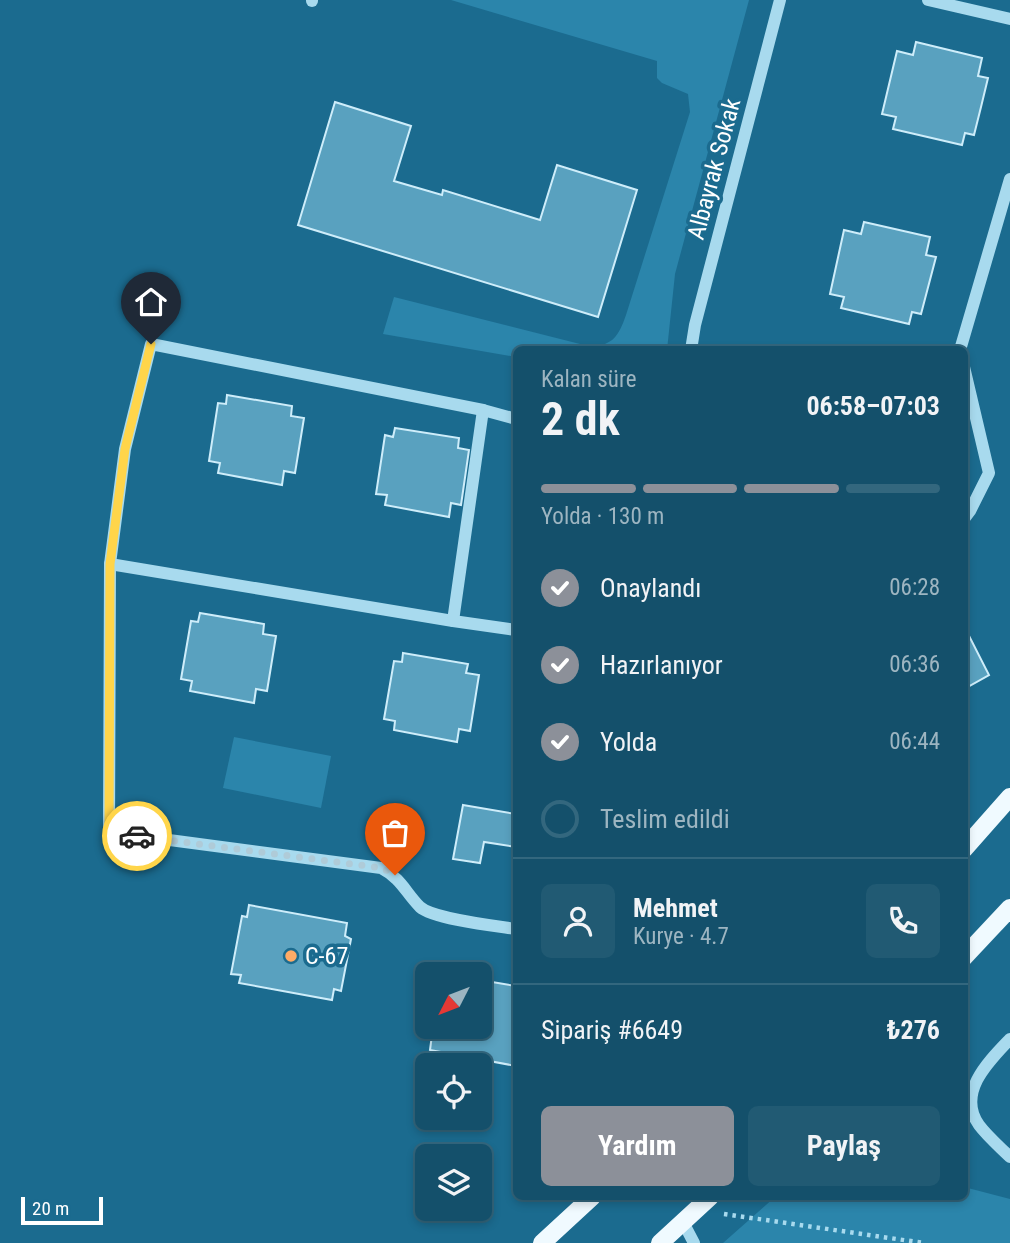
<!DOCTYPE html>
<html lang="tr">
<head>
<meta charset="utf-8">
<style>
	body { margin:0; font-family:"Roboto Condensed",sans-serif; background:#215a73; color:#f1f3f6; height:100vh; display:flex; flex-direction:column; font-size:26px; white-space:nowrap }
	* { box-sizing:border-box; margin:0 }
	p { font-size:23px; color:#9db5c1 }
	.icon { flex:none; width:38px; height:38px; fill:none; stroke:currentColor; stroke-width:2; stroke-linecap:round; stroke-linejoin:round }
	.map { position:relative; flex:1; overflow:hidden }
	.panel { position:absolute; left:513px; top:346px; width:455px; height:854px; display:flex; flex-direction:column; background:#14506b; border-radius:10px; box-shadow:0 4px 10px #0003,0 0 0 2px #33677e }
	.panel>* { flex:none }
	.needle { width:46px; rotate:228deg }
	.buttons { position:absolute; left:415px; top:962px; display:grid; gap:14px }
	.buttons a { display:grid; place-items:center; width:77px; height:77px; border-radius:10px; background:#14506b; box-shadow:0 4px 10px #0003,0 0 0 2px #33677e; font-size:35px }
	.scale { position:absolute; left:21px; bottom:18px; width:82px; box-sizing:border-box; padding-left:7px; border:4px solid #fff; border-top:0; font-size:19px; line-height:24px; white-space:nowrap; color:#fff; -webkit-text-stroke:5px #1b6b8f; paint-order:stroke }
	.pin { position:absolute; display:grid; place-items:center; width:60px; height:60px; color:#fff; margin:-72px -30px; border-radius:50% 50% 50% 0; rotate:-45deg; box-shadow:0 0 7px #0007 }
	.pin .icon { rotate:45deg }
	.courier { position:absolute; display:grid; place-items:center; width:70px; height:70px; margin:-35px; border:5px solid #ffd54a; border-radius:50%; background:#fff; color:#222; box-shadow:0 2px 9px #0007 }
	.summary em { font-style:normal; font-weight:700 }
	.summary div { display:flex; flex-direction:column-reverse }
	.summary { display:flex; align-items:center; justify-content:space-between; height:119px; padding:0 28px }
	h1 { font-size:46px; font-weight:700; line-height:52px }
	.bar { display:grid; grid-template-columns:repeat(4,1fr); gap:10px 7px; align-content:center; height:84px; padding:0 28px }
	.bar i { height:9px; border-radius:5px; background:#33677e }
	.bar .active { background:#8c9099 }
	.bar p { grid-column:span 4 }
	.line { display:flex; align-items:center; gap:18px; padding:0 28px; border-top:2px solid #33677e }
	.line div { flex:1 }
	.round { display:grid; place-items:center; flex:none; width:74px; height:74px; border-radius:10px; background:#215a73 }
	ol { padding:0 28px; list-style:none }
	li { display:flex; align-items:center; gap:21px; height:77px }
	li p { margin-inline-start:auto }
	li .icon { padding:7px; border-radius:50%; background:#8c9099; color:#fff; stroke-width:4 }
	li:last-child { color:#9db5c1 }
	li i { width:38px; height:38px; border:4px solid #33677e; border-radius:50% }
	.cta { display:flex; gap:14px; margin-top:auto; padding:14px 28px }
	.cta a { flex:1; height:80px; border-radius:10px; background:#8c9099; color:#fff; font-size:28px; font-weight:700; line-height:80px; text-align:center }
	.cta a+a { background:#215a73; color:#f1f3f6 }
	.map>svg:first-child { display:block }
	.green { fill:#2b85ab }
	.building { fill:#59a1bf; stroke:#ceedfa; stroke-width:2 }
	.lines { fill:none; stroke-linecap:round; stroke-linejoin:round }
	.path { stroke:#a8daee; stroke-width:4.5; stroke-dasharray:3.5 5; stroke-linecap:butt }
	.minor { stroke:#a8daee; stroke-width:12 }
	.major { stroke:#f0faff; stroke-width:18 }
	.done { stroke:#afcbd8; stroke-width:7; stroke-dasharray:0 12.6 }
	.route { stroke:#ffd54a; stroke-width:9 }
	.poi-dot { fill:#ffab66; stroke:#1b6b8f; stroke-width:2.5 }
	.labels { text-anchor:middle; dominant-baseline:central; stroke-width:7; stroke-linejoin:round; paint-order:stroke }
	.street-label { font-size:24px; fill:#fff; stroke:#1b6b8f }
	.poi-label { font-size:24px; fill:#fff; stroke:#1b6b8f; text-anchor:start }
</style>
</head>
<body>
<div class="map">
<svg width="1010" height="1243" viewBox="0 0 1010 1243">
	<rect width="100%" height="100%" fill="#1b6b8f"/>
	<g class="green">
		<path d="M 451,0 L 749,0 L 675,274 L 667,350 L 516,350 L 516,357 L 383,334 L 394,297 L 580,344 C 609,349 617,341 626,315 L 690,112 L 688,94 L 662,83 L 657,78 L 657,61 Z"/>
		<polygon points="234,737 331,756 321,808 223,788"/>
		<polygon points="964,1187 1010,1199 1010,1243 723,1243 775,1197 964,1197"/>
	</g>
	<g class="building">
		<polygon points="916,42 982,58 978,76 988,78 981,107 974,135 965,133 962,145 893,129 896,117 882,114 897,51 913,55"/>
		<polygon points="335,102 411,126 394,181 442,195 443,190 540,220 557,165 637,190 598,317 298,225"/>
		<polygon points="864,222 930,237 926,255 936,257 921,314 912,312 909,324 841,308 844,297 830,294 844,230 861,234"/>
		<polygon points="227,395 292,406 291,416 304,418 295,473 284,471 282,485 218,473 220,463 209,461 218,403 226,404"/>
		<polygon points="395,428 459,438 458,448 469,450 461,505 451,503 449,517 385,505 387,495 376,494 385,435 393,437"/>
		<polygon points="200,613 264,624 263,634 276,636 267,691 256,689 254,703 190,691 192,681 181,679 191,621 198,622"/>
		<polygon points="964,626 989,675 964,689"/>
		<polygon points="403,653 468,664 466,673 479,675 470,731 459,729 457,742 394,730 395,721 384,719 394,661 402,662"/>
		<polygon points="463,805 516,814 516,847 484,842 480,863 453,859"/>
		<polygon points="249,905 347,923 345,936 351,939 341,991 334,989 332,1000 239,983 241,975 231,974 242,916 247,917"/>
		<polygon points="480,980 516,986 516,1066 430,1050 433,1027 480,1027"/>
	</g>
	<g class="lines">
		<polyline class="path" points="724,1214 924,1243"/>
		<g class="minor">
			<polyline points="928,0 1010,19"/>
			<polyline points="312,1 312,0"/>
			<polyline points="691,350 695,325 780,0"/>
			<polyline points="960,350 1010,179"/>
			<polyline points="964,367 989,473 970,511 964,519"/>
			<path d="M 516,419 L 483,410 L 151,344 L 125,449 L 110,564 L 109,832 L 381,868 C 402,879 405,892 420,907 C 433,919 496,926 516,929"/>
			<polyline points="110,564 453,621 516,630"/>
			<polyline points="453,621 483,410"/>
			<path d="M 1010,1039 C 989,1061 956,1093 979,1125 C 988,1137 1000,1147 1010,1157"/>
			<polyline points="683,1222 694,1243"/>
		</g>
		<g class="major">
			<polyline points="964,849 1010,797"/>
			<polyline points="964,957 1010,908"/>
			<polyline points="542,1243 592,1197"/>
			<polyline points="660,1243 710,1197"/>
		</g>
	</g>
	<g class="lines">
		<polyline class="done" points="137,836 382,868 395,875"/>
		<polyline class="route" points="137,836 109,832 110,564 125,449 151,344"/>
	</g>
	<circle class="poi-dot" cx="291" cy="956" r="7"/>
	<g class="labels">
		<g class="street-label">
			<text transform="translate(714 169) rotate(-75)">Albayrak Sokak</text>
		</g>
		<g class="poi-label">
			<text x="305" y="956">C-67</text>
		</g>
	</g>
</svg>
<div class="buttons">
<a><svg class="needle" viewBox="-14 -14 28 28"><path d="M0-13l5 13h-10z" fill="#e53935"/><path d="M0 13l5-13h-10z" fill="#9db5c1"/></svg></a>
<a><svg class="icon" aria-label="locate" viewBox="0 0 24 24"><circle cx="12" cy="12" r="6"/><path d="M12 2v4M12 18v4M2 12h4M18 12h4"/></svg></a>
<a><svg class="icon" aria-label="layers" viewBox="0 0 24 24"><path d="M12 4l9 5-9 5-9-5zM3 14l9 5 9-5"/></svg></a>
</div>
<div class="scale">20 m</div>
<div class="pin" style="left:395px;top:875px;background:#ea580c"><svg class="icon" aria-label="bag" viewBox="0 0 24 24"><path d="M5 8h14l-1 12H6zM9 8a3 3 0 0 1 6 0"/></svg></div>
<div class="pin" style="left:151px;top:344px;background:#1f2937"><svg class="icon" aria-label="home" viewBox="0 0 24 24"><path d="M3 11l9-7 9 7M6 9v11h12V9"/></svg></div>
<div class="courier" style="left:137px;top:836px"><svg class="icon" aria-label="car" viewBox="0 0 24 24"><path d="M5 17H2v-5l4-1 3-4h7l3 4 3 1v5h-3M9 17h6M6 11h13"/><circle cx="7" cy="17" r="2"/><circle cx="17" cy="17" r="2"/></svg></div>
<section class="panel">
<div class="summary"><div><h1>2 dk</h1><p>Kalan süre</p></div><em>06:58–07:03</em></div>
<div class="bar"><i class="active"></i><i class="active"></i><i class="active"></i><i></i><p>Yolda · 130 m</p></div>
<ol>
<li><svg class="icon" aria-label="check" viewBox="0 0 24 24"><path d="M5 12l5 5 9-10"/></svg>Onaylandı<p>06:28</p></li>
<li><svg class="icon" aria-label="check" viewBox="0 0 24 24"><path d="M5 12l5 5 9-10"/></svg>Hazırlanıyor<p>06:36</p></li>
<li><svg class="icon" aria-label="check" viewBox="0 0 24 24"><path d="M5 12l5 5 9-10"/></svg>Yolda<p>06:44</p></li>
<li><i></i>Teslim edildi</li>
</ol>
<div class="line" style="height:126px"><a class="round"><svg class="icon" aria-label="person" viewBox="0 0 24 24"><circle cx="12" cy="8" r="4"/><path d="M4 21q1-7 8-7t8 7"/></svg></a><div><b>Mehmet</b><p>Kurye · 4.7</p></div><a class="round"><svg class="icon" aria-label="phone" viewBox="0 0 24 24"><path d="M5 4h4l2 5-3 2q2 4 5 5l2-3 5 2v4C11 20 4 13 5 4z"/></svg></a></div>
<div class="line" style="height:91px"><div>Sipariş #6649</div><b>₺276</b></div>
<div class="cta"><a>Yardım</a><a>Paylaş</a></div>
</section>
</div>
</body>
</html>
